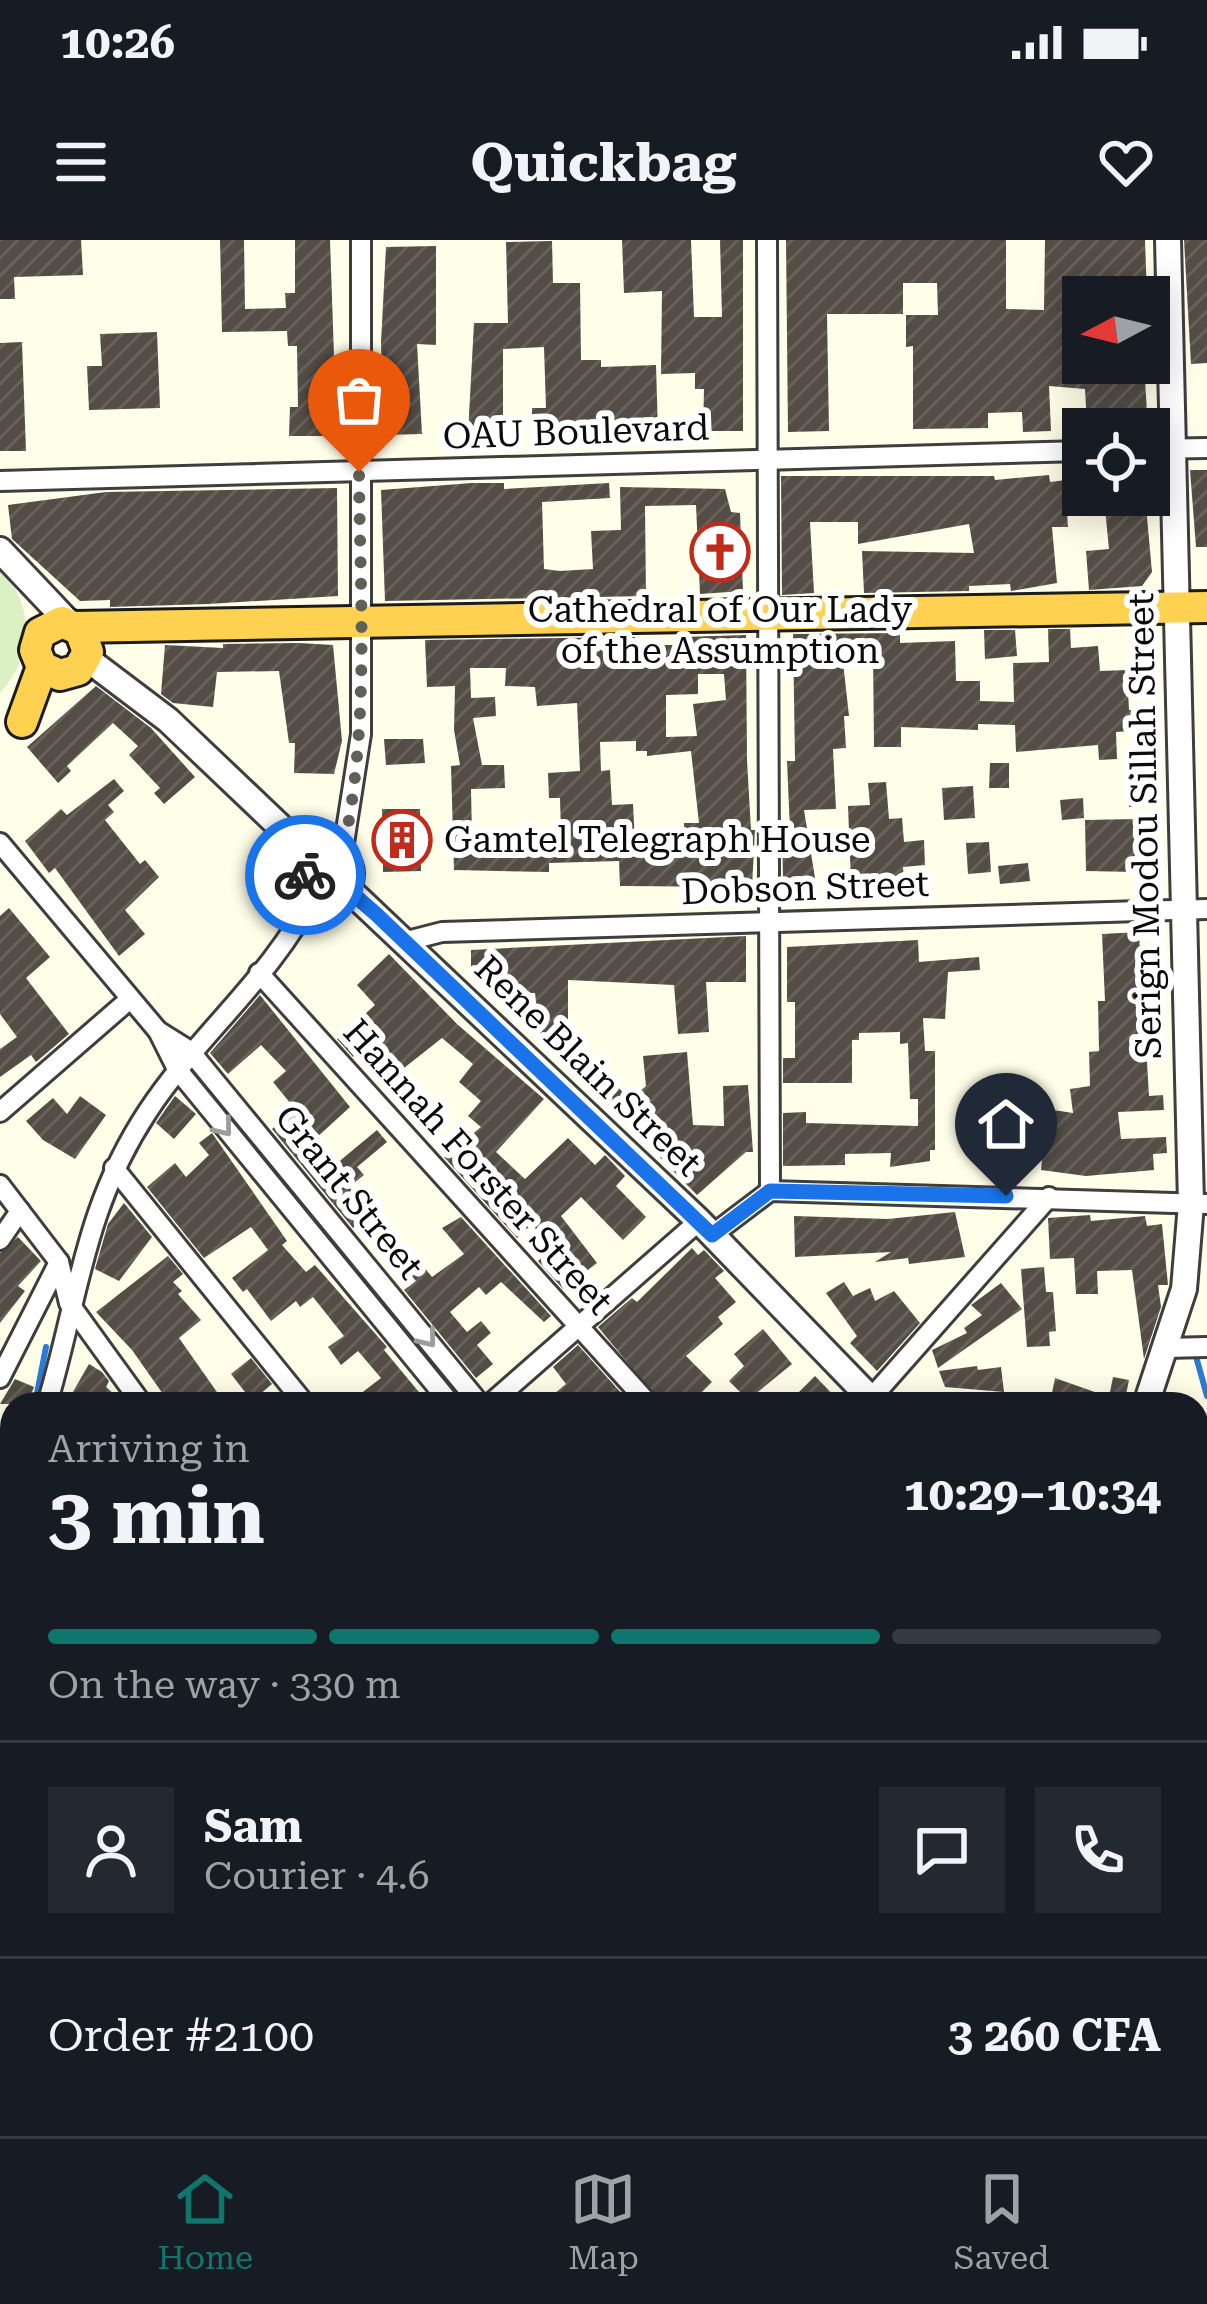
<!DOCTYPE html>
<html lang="en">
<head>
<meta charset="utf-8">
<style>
	body { margin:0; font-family:"Roboto Serif",serif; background:#242831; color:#f1f3f6; height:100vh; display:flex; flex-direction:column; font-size:45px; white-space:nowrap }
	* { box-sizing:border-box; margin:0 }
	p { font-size:39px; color:#9ea1a6 }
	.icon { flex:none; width:66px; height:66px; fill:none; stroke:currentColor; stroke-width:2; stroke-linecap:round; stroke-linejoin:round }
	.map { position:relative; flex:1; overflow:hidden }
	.side { position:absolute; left:0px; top:1152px; width:1209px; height:744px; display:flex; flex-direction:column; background:#171b24; border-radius:36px 36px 0 0; box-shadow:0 6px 30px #0003 }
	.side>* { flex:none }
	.needle { width:78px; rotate:263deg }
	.tools { position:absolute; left:1062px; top:36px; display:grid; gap:24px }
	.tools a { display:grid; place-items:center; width:108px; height:108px; border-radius:0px; background:#171b24; box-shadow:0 6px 30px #0003; font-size:60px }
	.pin { position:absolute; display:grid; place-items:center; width:102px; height:102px; color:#fff; margin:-123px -51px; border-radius:50% 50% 50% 0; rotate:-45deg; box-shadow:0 0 12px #0007 }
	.pin .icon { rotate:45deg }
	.courier { position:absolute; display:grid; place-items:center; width:120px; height:120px; margin:-60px; border:9px solid #1a73e8; border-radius:50%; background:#fff; color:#222; box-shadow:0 3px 15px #0007 }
	.headline em { font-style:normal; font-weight:700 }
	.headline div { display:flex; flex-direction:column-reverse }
	.headline { display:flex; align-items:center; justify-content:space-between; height:204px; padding:0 48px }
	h1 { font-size:78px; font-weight:700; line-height:90px }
	.bar { display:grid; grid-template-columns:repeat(4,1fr); gap:18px 12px; align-content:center; height:144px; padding:0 48px }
	.bar i { height:15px; border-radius:9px; background:#363941 }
	.bar .on { background:#0f766e }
	.bar p { grid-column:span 4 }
	.line { display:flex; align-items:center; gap:30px; padding:0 48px; border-top:3px solid #363941 }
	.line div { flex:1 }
	.round { display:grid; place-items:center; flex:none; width:126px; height:126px; border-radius:0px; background:#242831 }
	.status { display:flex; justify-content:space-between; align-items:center; height:84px; padding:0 60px; background:#171b24; direction:ltr }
	.status svg { height:33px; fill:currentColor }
	header { display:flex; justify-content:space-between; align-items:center; height:156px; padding:0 48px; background:#171b24; font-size:54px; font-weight:700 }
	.tab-bar { display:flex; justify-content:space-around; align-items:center; height:168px; border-top:3px solid #363941; background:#171b24; font-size:33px; color:#9ea1a6 }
	.tab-bar a { display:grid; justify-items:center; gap:6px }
	.tab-bar .on { color:#0f766e }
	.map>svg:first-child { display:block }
	.wetland { fill:url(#wetland-marsh) }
	.pitch { fill:#dbf1c3 }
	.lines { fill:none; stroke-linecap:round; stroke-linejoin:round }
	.stream { stroke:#2d7ad4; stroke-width:6 }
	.building { fill:url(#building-hatch); fill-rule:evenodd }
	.minor-casing { stroke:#3e3e3e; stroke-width:24 }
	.tertiary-casing { stroke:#3e3e3e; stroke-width:30 }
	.trunk-casing { stroke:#1c1c1c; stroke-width:36 }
	.minor { stroke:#fff; stroke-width:18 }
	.tertiary { stroke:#fff; stroke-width:24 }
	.trunk { stroke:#fed150; stroke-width:30 }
	.oneway { stroke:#9d9d9d }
	.done { stroke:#606058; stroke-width:12; stroke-dasharray:0 21.6 }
	.route { stroke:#1a73e8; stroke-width:15 }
	.labels { text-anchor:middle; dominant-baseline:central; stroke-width:12; stroke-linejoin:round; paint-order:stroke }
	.street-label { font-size:36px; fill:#0b0b0b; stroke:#fff }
	.poi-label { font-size:36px; fill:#0b0b0b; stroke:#fff }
</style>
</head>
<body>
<div class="status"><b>10:26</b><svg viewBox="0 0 49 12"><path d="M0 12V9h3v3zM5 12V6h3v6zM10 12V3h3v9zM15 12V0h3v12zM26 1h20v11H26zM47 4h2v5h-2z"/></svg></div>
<header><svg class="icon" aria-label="menu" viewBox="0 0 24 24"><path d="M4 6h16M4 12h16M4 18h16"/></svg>Quickbag<svg class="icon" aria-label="heart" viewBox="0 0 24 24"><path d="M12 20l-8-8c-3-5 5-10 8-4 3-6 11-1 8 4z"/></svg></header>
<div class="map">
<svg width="1207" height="1896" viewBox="0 0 1207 1896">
	<defs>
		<pattern id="wetland-marsh" width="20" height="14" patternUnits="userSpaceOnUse" patternTransform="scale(3)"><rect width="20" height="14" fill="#c6ebb0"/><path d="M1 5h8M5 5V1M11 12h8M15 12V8" fill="none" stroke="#a9c896"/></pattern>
		<pattern id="building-hatch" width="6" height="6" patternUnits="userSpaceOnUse" patternTransform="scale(3)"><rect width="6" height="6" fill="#544d46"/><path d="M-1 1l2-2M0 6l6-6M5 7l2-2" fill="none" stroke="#68625c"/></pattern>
	</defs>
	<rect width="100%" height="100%" fill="#fffee8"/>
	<polygon class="wetland" points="1207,1472 1207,1896 1004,1896 1009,1884 1197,1884 1197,1492"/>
	<path class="pitch" d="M 0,328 C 35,364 34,416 0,453 Z"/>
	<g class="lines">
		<g class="stream">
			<polyline points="194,832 460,1156"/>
			<polyline points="1195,1113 1207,1156"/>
			<polyline points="35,1164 46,1107"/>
			<polyline points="0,1832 12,1838"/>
			<polyline points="1197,1870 1207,1871"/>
			<polyline points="115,1884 131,1889"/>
		</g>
	</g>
	<g class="building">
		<polygon points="0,0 81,0 83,35 14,37 15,59 0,59"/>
		<polygon points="220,0 244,0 245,69 286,68 285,53 295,53 295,0 330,0 335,145 330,145 329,196 289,196 290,167 298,167 297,106 288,106 287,91 222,92"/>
		<polygon points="622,0 691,0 694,77 722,77 720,0 743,0 743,191 703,191 704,149 695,149 695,133 661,134 662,51 624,53"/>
		<polygon points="786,0 1006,0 1006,69 1044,70 1045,0 1145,0 1147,57 1081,57 1083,123 1144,123 1148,189 1127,189 1127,183 1087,185 1085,149 1049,146 1051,191 1023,192 1022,172 988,173 988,188 913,189 913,106 906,107 906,75 938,75 937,43 903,43 903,74 827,74 829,191 788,192"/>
		<polygon points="1184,0 1207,0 1207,123 1191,124"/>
		<polygon points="552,1 553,43 580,43 581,120 601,120 601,127 656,125 658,193 532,195 532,168 546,168 544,107 503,109 503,194 468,194 474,83 508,83 506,2"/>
		<polygon points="436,6 436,105 417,104 422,194 384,195 381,103 386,7"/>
		<polygon points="157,92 160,168 89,170 87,126 102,126 100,94"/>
		<polygon points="22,102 26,211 0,211 0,103"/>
		<polygon points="1190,230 1207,230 1207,307 1196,307"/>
		<polygon points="1049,235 1050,242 1082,238 1083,255 1145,255 1152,332 1142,346 1089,350 1086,311 1109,309 1105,269 1067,272 1068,287 1052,287 1057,343 1011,351 1010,344 969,346 969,351 864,353 862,311 974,313 969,284 858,304 858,282 810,282 814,353 782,355 781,236 994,236 995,240"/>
		<polygon points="472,243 504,243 504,249 609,243 610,258 542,262 544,329 560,331 593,329 591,291 621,290 620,247 725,249 731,272 740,273 743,351 700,354 696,265 645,266 646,356 385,361 381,250"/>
		<polygon points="337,248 338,356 208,364 110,367 110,360 80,361 12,299 8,265 106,252"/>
		<polygon points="1048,389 1070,389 1071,408 1098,406 1100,431 1127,430 1129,470 1144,470 1145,490 1116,492 1117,519 1099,520 1098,505 1016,512 1015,485 978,484 978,490 901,487 901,507 874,507 873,410 842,413 849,476 844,476 846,508 833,509 836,569 804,570 815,638 783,639 782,590 790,590 787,521 795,521 793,394 900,393 900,403 955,401 956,441 980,441 980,461 1014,462 1013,423 1049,422"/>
		<polygon points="984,390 1015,390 1017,416 985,419"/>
		<path d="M 746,395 L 747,520 L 751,590 L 755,590 L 752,647 L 620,646 L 619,621 L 549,623 L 549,632 L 454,630 L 451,526 L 460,525 L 454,490 L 455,446 L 427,447 L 425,400 L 635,397 L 635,405 L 682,405 L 682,397 ZM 470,428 L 506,428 L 505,446 L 535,447 L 537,466 L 577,463 L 580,531 L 548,533 L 549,558 L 560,558 L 561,596 L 472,596 L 471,549 L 505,548 L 504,525 L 482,525 L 473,478 L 496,476 L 495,457 L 471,458 ZM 698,434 L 724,434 L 726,460 L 693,464 L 697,496 L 666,497 L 666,455 L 698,454 ZM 636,501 L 636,511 L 647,511 L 647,516 L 691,511 L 699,583 L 684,583 L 685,608 L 641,609 L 641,603 L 635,603 L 633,564 L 612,565 L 610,530 L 601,531 L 600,502 Z"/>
		<polygon points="299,403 333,405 342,501 334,534 294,533 295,503 289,503 279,431 217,432 213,467 173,463 161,454 165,405 223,408 223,404"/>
		<polygon points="96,446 151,488 195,537 164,564 154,553 160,548 129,515 138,506 113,483 67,526 71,531 58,543 27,507"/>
		<polygon points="384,499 423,499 425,523 386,525"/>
		<polygon points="990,523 1009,523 1009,548 989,548"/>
		<polygon points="1146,536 1148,566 1129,567 1127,537"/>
		<polygon points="114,539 124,551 108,565 114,572 105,580 140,624 145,620 159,637 125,670 145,694 119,716 55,628 49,633 25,601 61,569 67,575"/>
		<polygon points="886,542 889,579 902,578 904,602 924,600 925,625 903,627 904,643 851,642 848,566 870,565 868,543"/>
		<polygon points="973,546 975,578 944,580 942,548"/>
		<polygon points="1083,558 1084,578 1062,580 1060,560"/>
		<polygon points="382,569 420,569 421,631 383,632"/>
		<polygon points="1135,579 1135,632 1086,631 1085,580"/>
		<polygon points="989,602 991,632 968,634 966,603"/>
		<polygon points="1028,623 1030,641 1000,644 998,626"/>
		<polygon points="9,668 50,717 26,738 69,794 36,822 31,815 0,837 0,809 17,797 0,774 0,676"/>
		<polygon points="1139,692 1142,760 1152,760 1153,788 1145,788 1149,856 1163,855 1164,870 1118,872 1121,899 1166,897 1167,913 1153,914 1154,930 1086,936 1041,930 1047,869 1073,873 1070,849 1090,846 1089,812 1099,811 1098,761 1105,761 1102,694"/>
		<polygon points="746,696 746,742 706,742 709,792 678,794 674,745 568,740 568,788 564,789 630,860 646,846 643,816 687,812 693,885 724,886 723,846 748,845 753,912 746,912 697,955 540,796 535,753 486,752 486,737 471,737 471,710"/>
		<polygon points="918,700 919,722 979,717 980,730 948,732 945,779 923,778 925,811 935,811 935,910 930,910 930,921 890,927 891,913 845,914 845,925 783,926 783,873 806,872 806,883 918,886 918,859 910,859 908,803 900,804 900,792 859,793 859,800 852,800 852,843 783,843 783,818 795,818 795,762 787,762 787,707"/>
		<polygon points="389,714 457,784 544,859 496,912 525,939 568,898 595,925 605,915 625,936 616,946 646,977 623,1000 581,957 561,976 597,1023 563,1049 538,1021 552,1010 532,984 517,998 444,917 481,887 468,876 481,861 459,842 473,824 442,798 404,828 374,798 353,817 337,799 375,765 357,745"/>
		<polygon points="260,755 350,867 315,899 336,924 377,890 387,902 357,927 364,935 349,947 371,973 353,988 272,889 295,869 273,842 286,831 261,805 228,834 210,813"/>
		<polygon points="80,856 106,875 75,919 43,900 26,881 53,858 67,874"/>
		<polygon points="175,856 196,874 174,899 156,883"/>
		<polygon points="212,893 287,1001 282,1005 306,1032 315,1025 387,1107 384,1110 423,1157 414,1164 347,1164 381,1138 358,1111 341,1125 328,1107 344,1096 313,1057 300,1067 296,1061 271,1081 247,1049 243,1052 232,1038 268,1010 251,987 204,1018 147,947 175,923 186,937 209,915 199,903"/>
		<polygon points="124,963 152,997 119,1041 95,1029 108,984"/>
		<polygon points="955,972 965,1017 909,1024 908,1018 875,1022 891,1012 795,1017 794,976 888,979"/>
		<polygon points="1090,975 1091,981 1145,976 1147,986 1162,984 1168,1045 1158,1045 1161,1067 1144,1119 1132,1030 1097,1031 1098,1054 1076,1054 1074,1018 1050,1019 1048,978"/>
		<polygon points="461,977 551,1076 544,1082 501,1042 486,1055 479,1047 450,1072 467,1092 481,1081 491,1093 477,1105 493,1124 476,1138 404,1050 416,1041 403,1026 415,1016 432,1037 464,1014 442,988"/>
		<polygon points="18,997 41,1021 18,1046 25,1051 0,1083 0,1013"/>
		<polygon points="692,1008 698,1015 704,1010 724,1031 715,1038 736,1062 718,1077 723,1084 686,1116 712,1142 698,1156 705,1164 662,1164 598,1087 632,1058 637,1062"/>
		<polygon points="168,1016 183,1034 173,1042 182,1051 178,1054 201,1080 179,1098 219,1155 209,1164 170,1164 132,1110 96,1072"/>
		<polygon points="1044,1027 1046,1052 1053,1052 1056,1091 1049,1092 1050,1106 1027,1107 1021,1029"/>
		<polygon points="844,1042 853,1056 870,1048 875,1061 894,1051 920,1083 877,1131 850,1103 857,1096 826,1053"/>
		<polygon points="1001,1043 1022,1069 938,1128 932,1110 967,1093 964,1088 982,1075 971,1065"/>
		<polygon points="763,1089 792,1124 748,1160 729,1141 744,1126 734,1114"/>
		<polygon points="578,1105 631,1164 542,1164 566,1144 553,1127"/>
		<polygon points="251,1118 272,1144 252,1161 231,1134"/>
		<polygon points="89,1124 102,1132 109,1141 106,1147 125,1164 66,1164"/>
		<polygon points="977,1126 978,1130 1001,1127 1004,1152 945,1147 939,1131"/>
		<polygon points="815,1136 842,1164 786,1164 795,1156"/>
		<polygon points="1113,1137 1129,1140 1124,1164 1066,1164 1051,1158 1055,1138 1109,1157"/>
		<polygon points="15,1139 34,1147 27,1164 0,1164"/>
	</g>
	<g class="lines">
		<defs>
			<g id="minor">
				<polyline points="767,0 770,951"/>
				<polyline points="1149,209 1207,208"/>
				<polyline points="0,241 1083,211"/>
				<polyline points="0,603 158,791 177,829 451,1164"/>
				<polyline points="342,616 361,494 361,0"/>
				<polyline points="407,701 442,692 1207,669"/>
				<polyline points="259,733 649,1164"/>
				<polyline points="158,791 190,811 480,1164"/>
				<polyline points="0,872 130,759"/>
				<polyline points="114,928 305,1164"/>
				<polyline points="0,945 59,1022 69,1063 142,1164"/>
				<polyline points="712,995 770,951 1207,964"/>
				<polyline points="0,1000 20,971"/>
				<polyline points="1165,1108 1207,1107"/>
				<polyline points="0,1138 59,1022"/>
				<path d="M 47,1164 C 79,1058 83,969 148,871 C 198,795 274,735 314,653"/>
				<polyline points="490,1164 699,981"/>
				<polyline points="866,1164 1049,957"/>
				<polyline points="0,1330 12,1294"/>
				<polyline points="0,1560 12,1569"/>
				<polyline points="0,1746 12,1716"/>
				<polyline points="376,1884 381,1896"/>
				<polyline points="512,1884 521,1896"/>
				<polyline points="673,1884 682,1896"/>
				<polyline points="13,1896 18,1884"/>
				<polyline points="140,1896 145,1884"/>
				<polyline points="263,1896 268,1884"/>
			</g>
			<g id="tertiary">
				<polyline points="0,310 70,384"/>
				<polyline points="86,418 168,480 312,617"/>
				<circle cx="328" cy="634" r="23"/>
				<polyline points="347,648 699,981 876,1164"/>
				<polyline points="1146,1164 1184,1049 1191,964 1168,0"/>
				<polyline points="790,1896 798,1884"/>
			</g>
			<g id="trunk">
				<polyline points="75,387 1207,367"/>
				<polyline points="22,482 42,427 35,410 40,393 62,382 80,390 88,412 78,430 60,435 42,427"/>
			</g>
		</defs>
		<use href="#minor" class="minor-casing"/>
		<use href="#tertiary" class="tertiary-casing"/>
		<use href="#trunk" class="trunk-casing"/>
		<use href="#minor" class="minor"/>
		<use href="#tertiary" class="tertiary"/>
		<use href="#trunk" class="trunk"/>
	</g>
	<defs><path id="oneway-chevron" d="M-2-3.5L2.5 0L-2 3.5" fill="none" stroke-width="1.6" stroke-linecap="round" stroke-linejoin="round" transform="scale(3)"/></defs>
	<g class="oneway">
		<use href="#oneway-chevron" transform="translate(224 888) rotate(51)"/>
		<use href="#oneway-chevron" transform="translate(428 1099) rotate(51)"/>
	</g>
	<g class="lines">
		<path class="done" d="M 305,635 L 308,622 L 320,613 L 342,616 C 370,490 360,360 359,232"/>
		<polyline class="route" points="305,635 314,653 328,658 346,648 376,674 712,995 770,951 1006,956"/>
	</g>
	<defs>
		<symbol id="church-ring" viewBox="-11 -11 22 22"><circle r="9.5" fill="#fff" stroke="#c12b1c" stroke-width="1.5"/><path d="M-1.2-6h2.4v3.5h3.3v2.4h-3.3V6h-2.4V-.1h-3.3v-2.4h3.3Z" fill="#c12b1c"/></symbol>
		<symbol id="building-ring" viewBox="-11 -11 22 22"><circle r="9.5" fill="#fff" stroke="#c12b1c" stroke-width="1.5"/><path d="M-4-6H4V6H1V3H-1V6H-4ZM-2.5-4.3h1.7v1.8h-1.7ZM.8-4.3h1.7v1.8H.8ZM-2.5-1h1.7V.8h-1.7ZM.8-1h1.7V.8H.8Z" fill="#c12b1c"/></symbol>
	</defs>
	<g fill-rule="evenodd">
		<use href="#church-ring" x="687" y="279" width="66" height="66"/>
		<use href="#building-ring" x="369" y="567" width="66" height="66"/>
	</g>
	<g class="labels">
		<g class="street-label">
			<text transform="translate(576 192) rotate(-2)">OAU Boulevard</text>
			<text transform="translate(1145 586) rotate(-91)">Serign Modou Sillah Street</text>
			<text transform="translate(805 648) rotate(-2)">Dobson Street</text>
			<text transform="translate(588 826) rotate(44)">Rene Blain Street</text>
			<text transform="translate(478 927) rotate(48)">Hannah Forster Street</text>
			<text transform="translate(349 952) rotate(51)">Grant Street</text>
		</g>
		<g class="poi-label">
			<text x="720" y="370">Cathedral of Our Lady<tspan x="720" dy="41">of the Assumption</tspan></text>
			<text x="444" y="600" text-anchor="start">Gamtel Telegraph House</text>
		</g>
	</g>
</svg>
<div class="tools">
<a><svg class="needle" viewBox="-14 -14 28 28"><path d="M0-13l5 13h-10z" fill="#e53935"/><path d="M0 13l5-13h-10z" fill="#9ea1a6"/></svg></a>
<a><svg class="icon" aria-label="locate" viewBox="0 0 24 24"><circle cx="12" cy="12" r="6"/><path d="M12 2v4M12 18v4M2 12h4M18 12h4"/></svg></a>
</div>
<div class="pin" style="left:359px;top:232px;background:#ea580c"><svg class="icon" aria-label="bag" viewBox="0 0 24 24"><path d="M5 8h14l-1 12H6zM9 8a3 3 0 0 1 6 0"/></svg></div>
<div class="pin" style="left:1006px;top:956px;background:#1f2937"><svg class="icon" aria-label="home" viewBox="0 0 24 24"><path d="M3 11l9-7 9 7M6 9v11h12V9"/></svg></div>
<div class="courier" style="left:305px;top:635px"><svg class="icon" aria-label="bike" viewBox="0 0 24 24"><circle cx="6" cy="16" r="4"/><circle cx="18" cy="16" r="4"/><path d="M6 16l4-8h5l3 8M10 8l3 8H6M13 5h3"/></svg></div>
<section class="side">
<div class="headline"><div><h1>3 min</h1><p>Arriving in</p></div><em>10:29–10:34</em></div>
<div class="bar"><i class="on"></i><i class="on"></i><i class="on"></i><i></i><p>On the way · 330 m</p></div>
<div class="line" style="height:216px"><a class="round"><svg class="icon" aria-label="person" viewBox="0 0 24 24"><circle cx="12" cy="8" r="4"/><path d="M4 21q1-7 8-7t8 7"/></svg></a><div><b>Sam</b><p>Courier · 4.6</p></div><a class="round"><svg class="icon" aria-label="chat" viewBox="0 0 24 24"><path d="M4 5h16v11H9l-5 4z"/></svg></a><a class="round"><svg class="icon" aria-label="phone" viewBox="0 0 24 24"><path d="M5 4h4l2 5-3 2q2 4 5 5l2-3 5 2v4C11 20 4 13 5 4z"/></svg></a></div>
<div class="line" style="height:156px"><div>Order #2100</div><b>3 260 CFA</b></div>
</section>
</div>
<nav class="tab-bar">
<a class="on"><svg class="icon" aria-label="home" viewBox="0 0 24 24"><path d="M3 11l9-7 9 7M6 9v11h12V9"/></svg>Home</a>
<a><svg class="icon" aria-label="map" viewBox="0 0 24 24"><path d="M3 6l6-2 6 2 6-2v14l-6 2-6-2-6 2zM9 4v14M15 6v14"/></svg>Map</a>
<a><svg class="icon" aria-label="saved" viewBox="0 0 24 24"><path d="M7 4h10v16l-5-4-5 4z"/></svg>Saved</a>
</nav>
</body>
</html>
